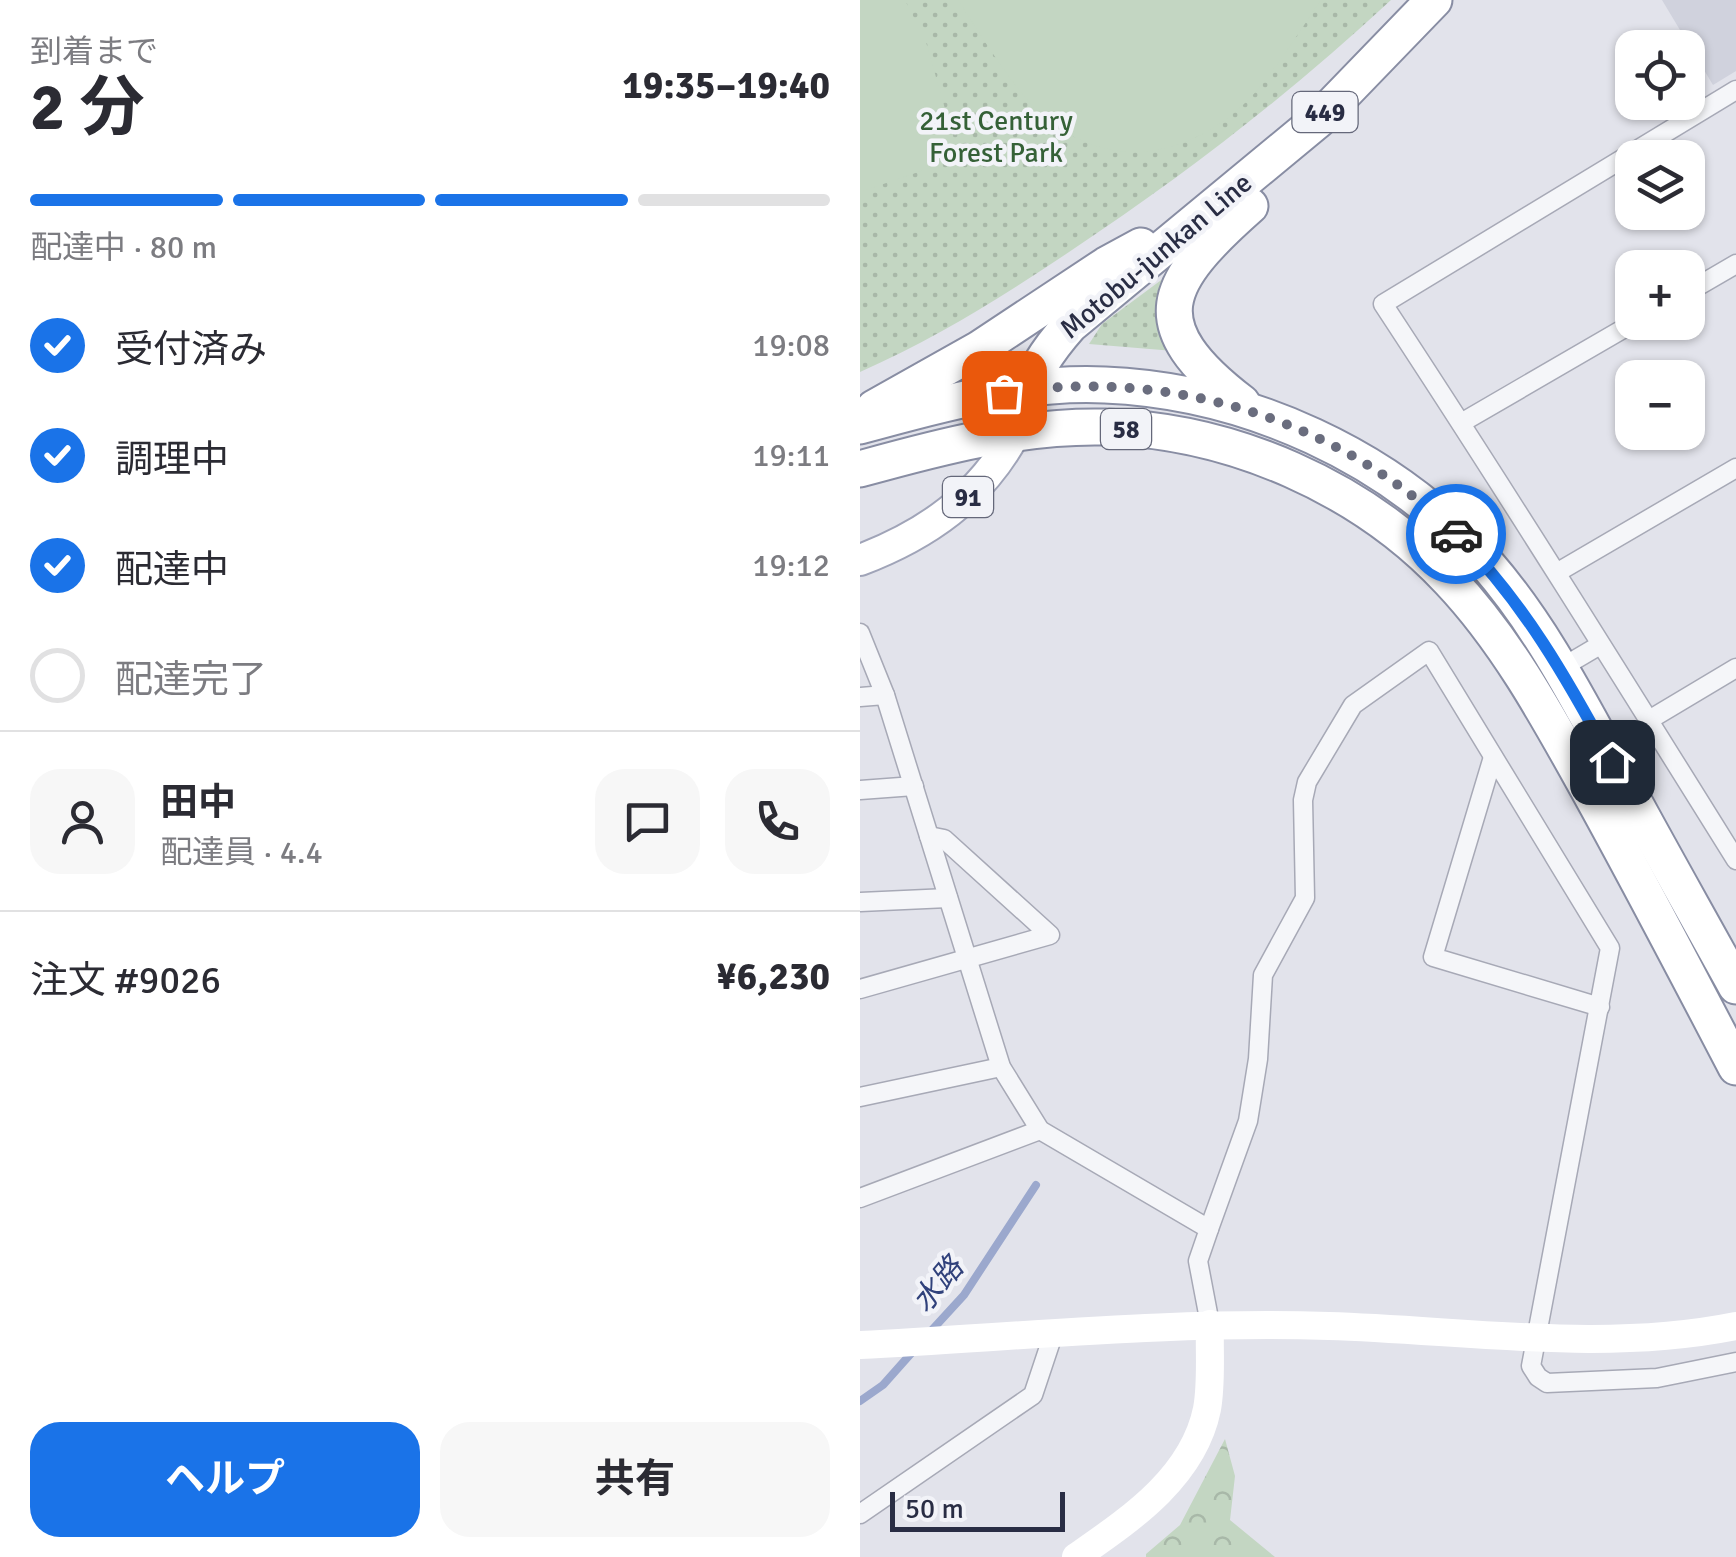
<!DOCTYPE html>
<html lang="ja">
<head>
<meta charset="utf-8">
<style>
	body { margin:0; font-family:Signika,"Noto Sans JP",sans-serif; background:#f7f7f7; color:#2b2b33; height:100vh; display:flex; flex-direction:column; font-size:38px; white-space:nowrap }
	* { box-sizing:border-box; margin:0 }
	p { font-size:32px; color:#7c7c81 }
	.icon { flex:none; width:55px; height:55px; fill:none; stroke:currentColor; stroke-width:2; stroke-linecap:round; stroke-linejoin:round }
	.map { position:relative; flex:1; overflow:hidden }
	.side { display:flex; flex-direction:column; background:#fff; width:860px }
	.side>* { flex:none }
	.controls { position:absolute; left:755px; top:30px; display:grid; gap:20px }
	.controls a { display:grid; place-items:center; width:90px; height:90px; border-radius:20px; background:#fff; box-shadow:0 2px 8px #0004; font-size:50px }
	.scale { position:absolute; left:30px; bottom:25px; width:175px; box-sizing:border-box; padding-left:10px; border:5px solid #292d44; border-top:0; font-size:28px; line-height:35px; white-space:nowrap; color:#292d44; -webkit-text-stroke:8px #f2f3f8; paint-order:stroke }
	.pin { position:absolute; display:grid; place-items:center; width:85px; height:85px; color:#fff; margin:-42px; border-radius:20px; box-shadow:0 5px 15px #0006 }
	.courier { position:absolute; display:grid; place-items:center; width:100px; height:100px; margin:-50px; border:8px solid #1a73e8; border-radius:50%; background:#fff; color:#222; box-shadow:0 2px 12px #0007 }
	.overview em { font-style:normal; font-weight:700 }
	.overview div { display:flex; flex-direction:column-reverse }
	.overview { display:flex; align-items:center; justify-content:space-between; height:170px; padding:0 30px }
	h1 { font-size:65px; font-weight:700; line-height:75px }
	.bar { display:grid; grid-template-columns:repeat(4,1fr); gap:15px 10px; align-content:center; height:120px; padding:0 30px }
	.bar i { height:12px; border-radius:8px; background:#e1e1e2 }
	.bar .selected { background:#1a73e8 }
	.bar p { grid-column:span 4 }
	.line { display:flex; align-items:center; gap:25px; padding:0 30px; border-top:2px solid #e1e1e2 }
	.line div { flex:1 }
	.round { display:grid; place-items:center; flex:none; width:105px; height:105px; border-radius:30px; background:#f7f7f7 }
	ol { padding:0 30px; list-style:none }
	li { display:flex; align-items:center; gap:30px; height:110px }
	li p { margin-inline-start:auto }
	li .icon { padding:10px; border-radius:50%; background:#1a73e8; color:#fff; stroke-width:4 }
	li:last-child { color:#7c7c81 }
	li i { width:55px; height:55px; border:5px solid #e1e1e2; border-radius:50% }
	.action { display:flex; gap:20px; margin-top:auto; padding:20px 30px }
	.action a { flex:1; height:115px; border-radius:30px; background:#1a73e8; color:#fff; font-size:40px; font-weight:700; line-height:115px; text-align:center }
	.action a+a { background:#f7f7f7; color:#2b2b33 }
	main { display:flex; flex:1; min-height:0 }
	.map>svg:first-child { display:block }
	.built { fill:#d0d2dd }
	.grass { fill:url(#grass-dots) }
	.forest { fill:url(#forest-crowns) }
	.garden { fill:#c3d6c2 }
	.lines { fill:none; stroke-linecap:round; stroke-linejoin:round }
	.stream { stroke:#9ba8cd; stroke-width:8 }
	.street-casing { stroke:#a7a9b6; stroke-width:21 }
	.primary-casing { stroke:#a0a4b8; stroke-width:34 }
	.highway-casing { stroke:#888da3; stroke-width:39 }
	.street { stroke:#f5f6f9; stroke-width:18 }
	.secondary { stroke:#fff; stroke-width:28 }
	.primary { stroke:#fff; stroke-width:30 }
	.highway { stroke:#fff; stroke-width:35 }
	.done { stroke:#6a6d7e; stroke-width:10; stroke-dasharray:0 18 }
	.route { stroke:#1a73e8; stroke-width:12 }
	.labels { text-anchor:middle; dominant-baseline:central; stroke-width:9; stroke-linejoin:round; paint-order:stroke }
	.shield { fill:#f2f3f8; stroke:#65687a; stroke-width:2.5 }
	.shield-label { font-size:25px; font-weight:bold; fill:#292d44 }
	.park-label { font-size:28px; fill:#356137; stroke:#f2f3f8 }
	.street-label { font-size:28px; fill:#292d44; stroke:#f2f3f8 }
	.water-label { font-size:30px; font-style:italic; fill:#30417b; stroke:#f2f3f8 }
</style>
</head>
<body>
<main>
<section class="side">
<div class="overview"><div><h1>2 分</h1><p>到着まで</p></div><em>19:35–19:40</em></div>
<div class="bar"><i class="selected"></i><i class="selected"></i><i class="selected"></i><i></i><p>配達中 · 80 m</p></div>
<ol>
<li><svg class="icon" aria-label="check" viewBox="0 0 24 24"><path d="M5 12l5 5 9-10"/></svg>受付済み<p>19:08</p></li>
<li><svg class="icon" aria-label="check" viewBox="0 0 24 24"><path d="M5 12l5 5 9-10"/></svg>調理中<p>19:11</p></li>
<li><svg class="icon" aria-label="check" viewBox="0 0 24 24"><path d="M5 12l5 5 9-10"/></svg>配達中<p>19:12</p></li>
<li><i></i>配達完了</li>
</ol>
<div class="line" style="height:180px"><a class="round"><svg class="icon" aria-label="person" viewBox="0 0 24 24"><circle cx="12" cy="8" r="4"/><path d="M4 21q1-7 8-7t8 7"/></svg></a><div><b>田中</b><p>配達員 · 4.4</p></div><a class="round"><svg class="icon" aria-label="chat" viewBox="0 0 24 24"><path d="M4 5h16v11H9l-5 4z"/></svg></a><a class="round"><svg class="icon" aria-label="phone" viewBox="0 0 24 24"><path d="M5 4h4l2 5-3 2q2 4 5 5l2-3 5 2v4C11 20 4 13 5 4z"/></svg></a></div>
<div class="line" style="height:130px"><div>注文 #9026</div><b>¥6,230</b></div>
<div class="action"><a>ヘルプ</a><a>共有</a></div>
</section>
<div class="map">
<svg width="876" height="1557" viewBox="0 0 876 1557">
	<defs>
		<pattern id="grass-dots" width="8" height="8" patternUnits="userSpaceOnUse" patternTransform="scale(2.5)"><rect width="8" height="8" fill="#c3d6c2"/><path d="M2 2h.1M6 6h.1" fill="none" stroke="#a8b8a8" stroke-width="1.8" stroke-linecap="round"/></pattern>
		<pattern id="forest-crowns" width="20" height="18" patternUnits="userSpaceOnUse" patternTransform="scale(2.5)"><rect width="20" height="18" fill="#c3d6c2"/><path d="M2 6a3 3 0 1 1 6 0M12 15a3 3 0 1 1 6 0" fill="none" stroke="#a8b8a8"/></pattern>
	</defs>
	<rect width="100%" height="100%" fill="#e2e3eb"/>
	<polygon class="built" points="802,0 876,0 876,71 853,85"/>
	<g class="grass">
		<path d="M 0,0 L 531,0 C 432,92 325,175 212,250 C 144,296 75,339 0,372 Z"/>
		<polygon points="308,275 314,351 229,344 242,324"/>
	</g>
	<polygon class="forest" points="365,1439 375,1476 370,1520 415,1557 286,1557 286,1554 320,1525"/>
	<g class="garden">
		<polygon points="0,0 45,0 66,42 99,158 0,192"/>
		<path d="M 98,0 L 461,0 C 440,30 409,81 384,104 C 337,148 275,167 216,138 C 207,133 196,130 189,123 C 152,87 126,43 98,0 Z"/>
	</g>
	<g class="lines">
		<g class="stream">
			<polyline points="71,1331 104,1295 176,1185"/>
			<polyline points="0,1401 23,1385 55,1349"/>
		</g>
		<defs>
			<g id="street">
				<path d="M 876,90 L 523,304 C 644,488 760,674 876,860"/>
				<polyline points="828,292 876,264"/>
				<polyline points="601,423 775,322"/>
				<polyline points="698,572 876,468"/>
				<polyline points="0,633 25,695 141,1067 180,1130 349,1229 338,1261 350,1324"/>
				<polyline points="701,668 740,645"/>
				<polyline points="0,697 25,695"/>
				<polyline points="789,720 876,668"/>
				<polyline points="633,757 573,957 740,1007"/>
				<polyline points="0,790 54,786"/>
				<polyline points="0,902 88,898"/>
				<polyline points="0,989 190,935 84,839 69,836"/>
				<polyline points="0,1097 141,1067"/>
				<polyline points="0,1198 180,1130"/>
				<polyline points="349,1229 388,1121 398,1059 403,975 445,898 443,800 447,782 493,705 569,651 750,948 671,1366 678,1377 687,1383 797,1378 876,1362"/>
				<polyline points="0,1514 173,1395 193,1335"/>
			</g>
			<path id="primary" d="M 0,560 C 66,535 121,497 155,433"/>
			<g id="highway">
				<path d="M 382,403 C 279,324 303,283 390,206"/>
				<polyline points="14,408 119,349 246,265 281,246"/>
				<path d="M 162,408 C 171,375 187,351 210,325 L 458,120 L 574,0"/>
				<path d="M 0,426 C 79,404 163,381 245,385 C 387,391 531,456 626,563 C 681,626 719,701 759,774 C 797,845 837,915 876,986"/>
				<path d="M 0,469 C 79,447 162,425 245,427 C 371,430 502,487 589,580 C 646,640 687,715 727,787 C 778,879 827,973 876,1067"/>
			</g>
		</defs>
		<use href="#street" class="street-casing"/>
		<use href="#primary" class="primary-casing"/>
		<use href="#highway" class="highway-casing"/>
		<use href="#street" class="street"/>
		<g class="secondary">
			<path d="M 0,1345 C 156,1337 312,1321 469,1326 C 603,1330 743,1353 876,1326"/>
			<path d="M 216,1557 C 269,1520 333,1478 347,1409 C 352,1382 349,1351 350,1324"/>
		</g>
		<use href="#primary" class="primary"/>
		<use href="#highway" class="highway"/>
	</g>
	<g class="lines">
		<path class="done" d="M 144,393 C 306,367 478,418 596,534"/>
		<path class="route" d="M 596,534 C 663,601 708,680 752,762"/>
	</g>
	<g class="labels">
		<g class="shield">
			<rect x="432.5" y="92" width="65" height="40" rx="8"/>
			<rect x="241" y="409" width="50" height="40" rx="8"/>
			<rect x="83" y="477" width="50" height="40" rx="8"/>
		</g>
		<g class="shield-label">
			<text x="465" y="112">449</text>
			<text x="266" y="429">58</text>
			<text x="108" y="497">91</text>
		</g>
		<g class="park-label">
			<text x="136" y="121">21st Century<tspan x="136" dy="32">Forest Park</tspan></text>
		</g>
		<g class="street-label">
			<text transform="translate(296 256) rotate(-40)">Motobu-junkan Line</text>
		</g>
		<g class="water-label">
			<text transform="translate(78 1285) rotate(-50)">水路</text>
		</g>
	</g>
</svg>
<div class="controls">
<a><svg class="icon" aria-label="locate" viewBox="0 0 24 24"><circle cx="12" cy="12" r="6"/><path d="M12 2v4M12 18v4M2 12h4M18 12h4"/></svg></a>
<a><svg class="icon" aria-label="layers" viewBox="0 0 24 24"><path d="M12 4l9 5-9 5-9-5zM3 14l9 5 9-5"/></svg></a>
<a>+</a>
<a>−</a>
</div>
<div class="scale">50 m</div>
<div class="pin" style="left:144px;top:393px;background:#ea580c"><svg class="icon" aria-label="bag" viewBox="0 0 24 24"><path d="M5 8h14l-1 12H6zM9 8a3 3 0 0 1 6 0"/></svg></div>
<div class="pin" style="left:752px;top:762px;background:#1f2937"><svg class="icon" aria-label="home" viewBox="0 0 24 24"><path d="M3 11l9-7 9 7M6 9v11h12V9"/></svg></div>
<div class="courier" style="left:596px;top:534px"><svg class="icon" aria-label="car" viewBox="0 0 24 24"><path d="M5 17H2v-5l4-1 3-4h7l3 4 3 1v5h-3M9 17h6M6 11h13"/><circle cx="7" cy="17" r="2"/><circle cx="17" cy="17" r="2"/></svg></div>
</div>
</main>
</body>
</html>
